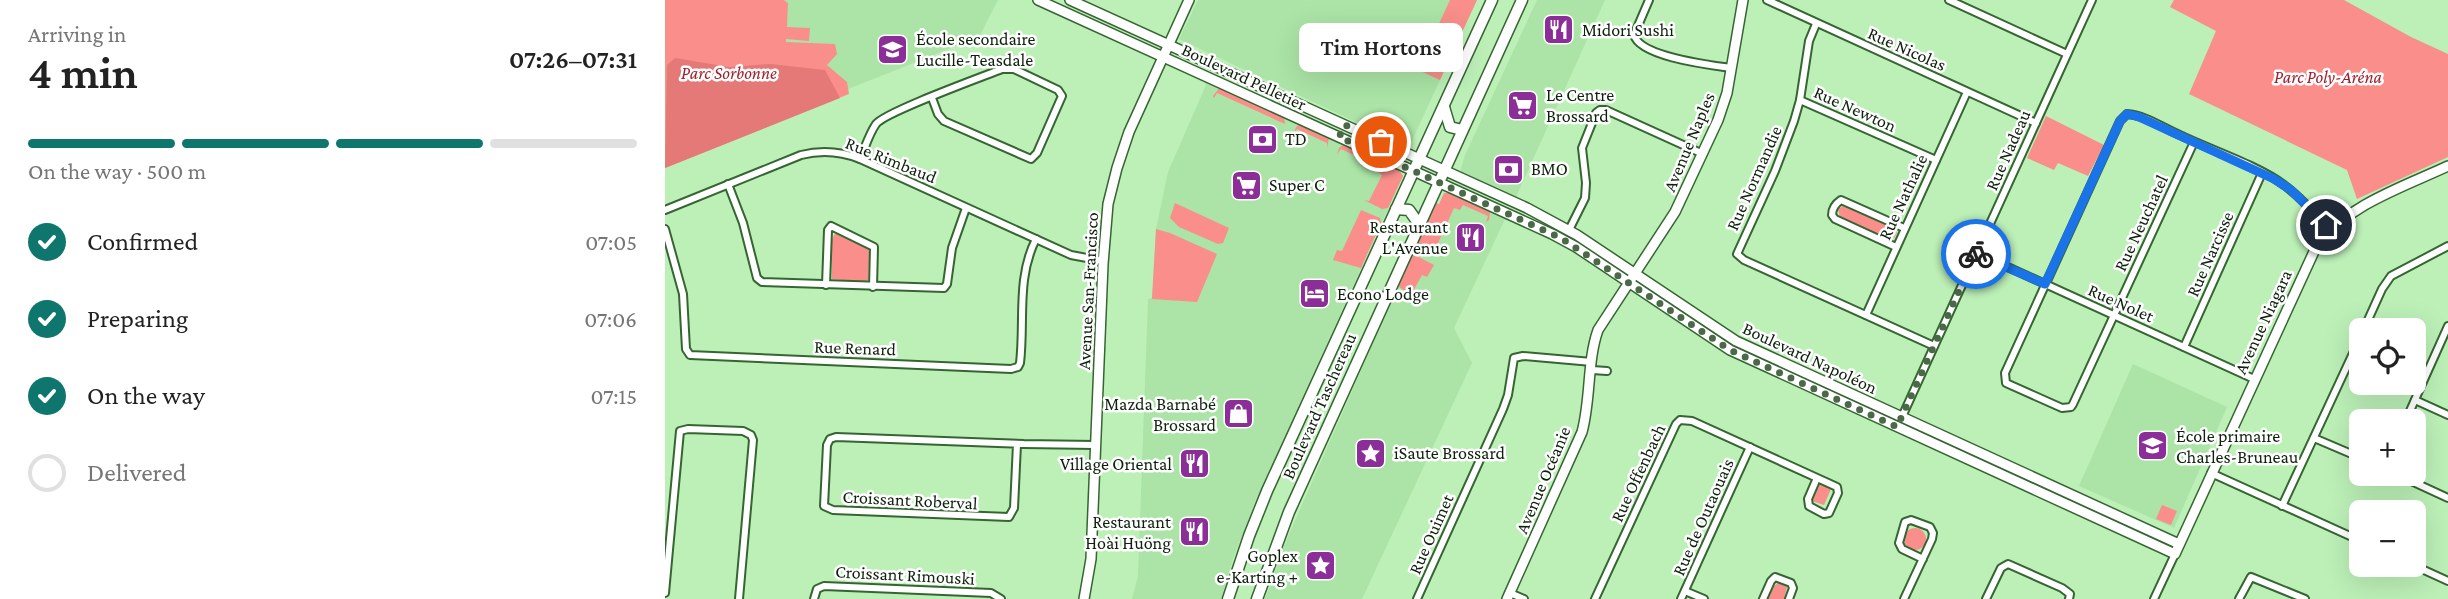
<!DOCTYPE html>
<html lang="en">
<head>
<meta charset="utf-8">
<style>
	body { margin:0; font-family:"Crimson Pro",serif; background:#f2f2f2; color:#222; height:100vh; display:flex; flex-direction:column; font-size:26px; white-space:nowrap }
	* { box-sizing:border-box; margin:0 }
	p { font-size:23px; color:#767676 }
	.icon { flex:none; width:38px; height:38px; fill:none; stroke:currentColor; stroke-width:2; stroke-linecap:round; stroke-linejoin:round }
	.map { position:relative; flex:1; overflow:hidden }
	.panel { display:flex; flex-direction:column; background:#fff; width:665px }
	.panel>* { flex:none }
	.tools { position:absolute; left:1684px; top:318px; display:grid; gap:14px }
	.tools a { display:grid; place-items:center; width:77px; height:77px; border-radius:10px; background:#fff; box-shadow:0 7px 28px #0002; font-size:35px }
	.pin { position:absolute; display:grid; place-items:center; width:60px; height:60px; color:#fff; margin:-30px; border:4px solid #fff; border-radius:50%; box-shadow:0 2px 7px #0007 }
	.courier { position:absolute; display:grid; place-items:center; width:70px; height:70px; margin:-35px; border:5px solid #1a73e8; border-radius:50%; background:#fff; color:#222; box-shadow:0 2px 9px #0007 }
	.bubble { position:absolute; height:49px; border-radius:10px; background:#fff; box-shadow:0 7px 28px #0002; font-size:23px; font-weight:600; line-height:49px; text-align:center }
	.headline em { font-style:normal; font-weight:600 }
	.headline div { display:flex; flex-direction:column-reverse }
	.headline { display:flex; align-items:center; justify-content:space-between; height:119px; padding:0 28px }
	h1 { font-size:46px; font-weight:600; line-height:52px }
	.bar { display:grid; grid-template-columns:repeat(4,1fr); gap:10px 7px; align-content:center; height:84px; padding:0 28px }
	.bar i { height:9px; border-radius:5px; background:#e0e0e0 }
	.bar .selected { background:#0f766e }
	.bar p { grid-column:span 4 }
	ol { padding:0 28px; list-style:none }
	li { display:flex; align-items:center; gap:21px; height:77px }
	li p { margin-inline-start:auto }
	li .icon { padding:7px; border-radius:50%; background:#0f766e; color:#fff; stroke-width:4 }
	li:last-child { color:#767676 }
	li i { width:38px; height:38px; border:4px solid #e0e0e0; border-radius:50% }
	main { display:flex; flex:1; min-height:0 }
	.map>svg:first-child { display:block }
	.built { fill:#abe4a6 }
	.green { fill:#f98e8a }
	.forest { fill:#e47977 }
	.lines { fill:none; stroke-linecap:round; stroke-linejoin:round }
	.street-casing { stroke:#366533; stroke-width:10 }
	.secondary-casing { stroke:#366533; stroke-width:12 }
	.primary-casing { stroke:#366533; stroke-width:13 }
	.street { stroke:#fff; stroke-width:6 }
	.secondary { stroke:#fff; stroke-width:9 }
	.primary { stroke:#fff; stroke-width:10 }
	.done { stroke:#4b6948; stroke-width:7; stroke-dasharray:0 12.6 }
	.route { stroke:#1a73e8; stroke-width:9 }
	.labels { text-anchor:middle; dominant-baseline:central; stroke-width:5; stroke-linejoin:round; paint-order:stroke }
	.poi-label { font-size:18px; fill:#0e210c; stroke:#fff; text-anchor:start }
	.street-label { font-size:18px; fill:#0e210c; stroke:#fff }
	.park-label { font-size:18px; font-style:italic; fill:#9f1e2a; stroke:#fff }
</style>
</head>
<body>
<main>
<section class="panel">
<div class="headline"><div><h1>4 min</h1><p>Arriving in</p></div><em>07:26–07:31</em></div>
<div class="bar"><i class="selected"></i><i class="selected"></i><i class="selected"></i><i></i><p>On the way · 500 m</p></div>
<ol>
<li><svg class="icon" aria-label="check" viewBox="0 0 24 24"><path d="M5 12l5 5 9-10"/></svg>Confirmed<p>07:05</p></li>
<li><svg class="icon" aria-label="check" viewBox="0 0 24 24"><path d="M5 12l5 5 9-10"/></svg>Preparing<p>07:06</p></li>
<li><svg class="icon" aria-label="check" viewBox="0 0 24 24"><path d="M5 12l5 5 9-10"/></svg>On the way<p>07:15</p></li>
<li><i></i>Delivered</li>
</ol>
</section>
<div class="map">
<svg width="1783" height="599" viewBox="0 0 1783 599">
	<rect width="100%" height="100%" fill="#bcf0b7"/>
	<g class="built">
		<polygon points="119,0 333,0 314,37 183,89 181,82 162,65 121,42 123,3"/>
		<polygon points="533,0 812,0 744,147 514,39"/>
		<polygon points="872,0 940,0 851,197 795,172 800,155"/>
		<polygon points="539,80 732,169 738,176 590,502 568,559 556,599 467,599 473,576 483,299 487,298 491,229 503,172 541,85"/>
		<polygon points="785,196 840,219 789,328 807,363 697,599 600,599 618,548 734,284 779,197"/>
		<polygon points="1468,364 1562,407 1509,528 1414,486"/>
	</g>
	<g class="green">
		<polygon points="0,0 119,0 123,3 122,27 145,28 144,41 121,39 121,42 170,44 172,54 162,65 182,82 184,94 0,168"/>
		<polygon points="785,0 812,0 775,80 747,67 750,59 757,60"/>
		<polygon points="1509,0 1679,0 1746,37 1783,54 1783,157 1692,199 1682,170 1524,94 1551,31 1505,7"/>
		<polygon points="555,87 619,117 620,124 552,93 549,98 548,96"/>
		<polygon points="1381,116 1439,145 1423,176 1393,163 1389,170 1362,158"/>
		<polygon points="635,124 664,138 662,148 662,143 632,129 629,134 631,127"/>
		<polygon points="678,145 734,170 738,176 723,208 717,209 699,200 704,201 717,175 711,170 713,166 676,149 672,154 674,148"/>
		<polygon points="779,193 784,193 825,212 824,220 821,222 823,216 798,205 795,210 789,208 769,252 752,244 771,203 774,204"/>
		<polygon points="510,203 564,228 558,243 553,244 514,227 505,218"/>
		<polygon points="1180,205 1229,228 1232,233 1229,238 1223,239 1175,217 1173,209"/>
		<polygon points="696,210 715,218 716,223 696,268 668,260 672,250 677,251"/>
		<polygon points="491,229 505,233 552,254 532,302 487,299"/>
		<polygon points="173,233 205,249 203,280 199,282 167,279 167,239 169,235"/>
		<polygon points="748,254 769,265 762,277 757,275 746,295 733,286"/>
		<polygon points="1155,483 1166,489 1159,505 1147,501"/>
		<polygon points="1497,505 1512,511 1506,525 1491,519"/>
		<circle cx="1250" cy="539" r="11"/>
		<polygon points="1113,583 1122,587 1119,599 1103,599 1109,586"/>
	</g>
	<polygon class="forest" points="10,58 64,67 105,64 160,70 175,98 0,168 2,65"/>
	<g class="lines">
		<defs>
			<g id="street">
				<path d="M 984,0 L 969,35 C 975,57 1045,65 1066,68"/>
				<polyline points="1102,0 1371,123"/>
				<polyline points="1284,0 1402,54"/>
				<polyline points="1151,24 1144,41 1135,100 1129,121 1110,171 1072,254 1079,260 1269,346"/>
				<polyline points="1135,100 1271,160"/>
				<path d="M 1529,142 L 1408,404 L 1406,407 L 1397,408 L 1341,383 L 1340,373 L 1455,121 L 1462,114 C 1480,115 1500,129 1517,136 C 1546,150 1594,166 1619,185 C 1636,197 1651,215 1665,230"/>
				<path d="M 195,159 C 200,148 204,134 211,124 C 220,112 317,77 337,69 L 349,69 L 393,90 L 397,96 L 372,153 L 366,159 L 279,121 L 273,114 L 267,98"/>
				<polyline points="63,184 78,223 92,278 97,282 279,288 282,284 287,248 301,208"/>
				<path d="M 0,210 L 136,155 C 156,150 175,151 195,159 L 406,255 L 438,261"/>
				<path d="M 0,229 L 18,294 L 21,349 L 25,355 L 346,369 L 353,367 L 355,363 C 360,322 351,278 371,239"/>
				<polyline points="904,230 920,198 921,183 917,148 931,113 935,110 941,110 1038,154"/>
				<path d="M 1231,247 L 1170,219 L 1167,215 C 1167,208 1170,204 1176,200 L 1239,228"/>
				<polyline points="1312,253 1589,379"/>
				<polyline points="161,285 163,230 166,226 209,247 208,287"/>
				<polyline points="1201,315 1302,92"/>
				<polyline points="1698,331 1717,289 1726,276 1783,246"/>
				<polyline points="1519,347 1597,173"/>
				<polyline points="927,370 942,371"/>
				<polyline points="1750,400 1783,415"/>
				<polyline points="1236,419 1427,0"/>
				<polyline points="1740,422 1783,326"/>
				<polyline points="1649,438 1696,458"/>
				<polyline points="352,444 349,508 344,517 168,510 159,506 162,445 165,439 171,437 359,444 430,445"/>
				<polyline points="1546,473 1696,541"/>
				<polyline points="1731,474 1783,498"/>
				<polyline points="1617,506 1696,336"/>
				<polyline points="1748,565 1783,581"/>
				<polyline points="1020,591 1039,599"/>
				<polyline points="0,593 15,431 23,429 78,431 86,435 88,440 74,599"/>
				<polyline points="845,593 859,599"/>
				<polyline points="149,599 152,589 159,586 326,593 336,599"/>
				<polyline points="752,599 838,409 843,395 849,358 858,356 927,362"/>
				<polyline points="930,599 1011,424 1015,420 1027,421 1172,487 1173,493 1164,513 1159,514 1144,506 1143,499 1152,478"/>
				<polyline points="1016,599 1085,447"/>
				<polyline points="1098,599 1106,581 1110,577 1126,583 1128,588 1124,599"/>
				<polyline points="1239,599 1267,539 1268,533 1265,527 1246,520 1240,522 1234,543 1237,549 1258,559"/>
				<polyline points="1321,599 1336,568 1343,564 1397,588 1405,594 1404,599"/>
				<polyline points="1489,599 1510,554"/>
				<polyline points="1574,599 1586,577 1640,599"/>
			</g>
			<g id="secondary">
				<path d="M 373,0 L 887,234 L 911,247 L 1065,350 L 1510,554 L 1652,245 C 1684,204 1738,187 1783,166"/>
				<polyline points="405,0 862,208 912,235 1071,341 1514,544"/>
				<polyline points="419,599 426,559 438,264 443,204 452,168 464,132 524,0"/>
				<path d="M 842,599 L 917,432 C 926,399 922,361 933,330 L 1010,212 L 1053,120 L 1062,93 L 1078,0"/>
			</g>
			<g id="primary">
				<polyline points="779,107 785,127 797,130"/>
				<polyline points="731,209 744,210 754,224"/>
				<polyline points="563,599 584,536 602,491 827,0"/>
				<polyline points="592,599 624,512 857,0"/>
			</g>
		</defs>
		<use href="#street" class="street-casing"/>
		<use href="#secondary" class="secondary-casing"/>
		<use href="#primary" class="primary-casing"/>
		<use href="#street" class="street"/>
		<use href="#secondary" class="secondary"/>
		<use href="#primary" class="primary"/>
	</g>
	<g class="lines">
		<polyline class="done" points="716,142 680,125 674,137 896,238 1065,350 1232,427 1311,254"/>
		<polyline class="route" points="1311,254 1380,284 1455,121 1462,114 1474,117 1609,179 1626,190 1661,225"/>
	</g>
	<defs>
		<symbol id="restaurant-square" viewBox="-11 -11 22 22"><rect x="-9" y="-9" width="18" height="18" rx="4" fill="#8b2e98" stroke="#fff"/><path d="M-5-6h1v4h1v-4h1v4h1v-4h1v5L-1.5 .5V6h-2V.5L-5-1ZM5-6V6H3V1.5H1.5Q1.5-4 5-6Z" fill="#fff"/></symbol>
		<symbol id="school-square" viewBox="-11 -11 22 22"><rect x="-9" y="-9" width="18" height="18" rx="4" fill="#8b2e98" stroke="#fff"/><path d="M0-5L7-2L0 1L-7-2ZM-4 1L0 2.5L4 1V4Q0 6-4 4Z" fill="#fff"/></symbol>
		<symbol id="supermarket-square" viewBox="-11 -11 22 22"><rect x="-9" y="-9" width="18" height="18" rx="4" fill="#8b2e98" stroke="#fff"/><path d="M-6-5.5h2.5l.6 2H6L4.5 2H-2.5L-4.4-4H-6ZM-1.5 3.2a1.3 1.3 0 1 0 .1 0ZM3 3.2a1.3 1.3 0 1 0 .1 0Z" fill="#fff"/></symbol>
		<symbol id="bank-square" viewBox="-11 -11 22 22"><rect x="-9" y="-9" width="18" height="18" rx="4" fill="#8b2e98" stroke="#fff"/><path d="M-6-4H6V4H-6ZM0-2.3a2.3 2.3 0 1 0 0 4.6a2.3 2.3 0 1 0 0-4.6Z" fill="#fff"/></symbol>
		<symbol id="hotel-square" viewBox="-11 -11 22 22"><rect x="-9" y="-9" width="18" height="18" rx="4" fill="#8b2e98" stroke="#fff"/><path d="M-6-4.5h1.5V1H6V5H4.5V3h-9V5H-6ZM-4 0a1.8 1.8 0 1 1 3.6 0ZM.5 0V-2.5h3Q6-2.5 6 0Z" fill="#fff"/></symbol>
		<symbol id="shop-square" viewBox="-11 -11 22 22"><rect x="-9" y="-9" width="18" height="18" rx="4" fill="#8b2e98" stroke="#fff"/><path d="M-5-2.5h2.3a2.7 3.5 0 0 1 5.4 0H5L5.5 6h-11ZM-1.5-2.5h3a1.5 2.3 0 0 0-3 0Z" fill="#fff"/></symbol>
		<symbol id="sight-square" viewBox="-11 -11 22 22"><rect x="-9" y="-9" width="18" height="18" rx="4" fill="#8b2e98" stroke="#fff"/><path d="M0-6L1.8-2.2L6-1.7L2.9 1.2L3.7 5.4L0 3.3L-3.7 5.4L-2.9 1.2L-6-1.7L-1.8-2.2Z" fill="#fff"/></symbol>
	</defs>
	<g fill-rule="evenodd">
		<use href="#restaurant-square" x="876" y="12" width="35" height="35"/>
		<use href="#school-square" x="210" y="32" width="35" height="35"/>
		<use href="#supermarket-square" x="840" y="88" width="35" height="35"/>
		<use href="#bank-square" x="580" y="122" width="35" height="35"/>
		<use href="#bank-square" x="826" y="152" width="35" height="35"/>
		<use href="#supermarket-square" x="564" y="168" width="35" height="35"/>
		<use href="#restaurant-square" x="788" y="220" width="35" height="35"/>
		<use href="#hotel-square" x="632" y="276" width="35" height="35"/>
		<use href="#shop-square" x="556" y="396" width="35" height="35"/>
		<use href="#school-square" x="1470" y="428" width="35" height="35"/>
		<use href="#sight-square" x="688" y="436" width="35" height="35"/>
		<use href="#restaurant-square" x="512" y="446" width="35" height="35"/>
		<use href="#restaurant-square" x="512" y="514" width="35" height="35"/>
		<use href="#sight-square" x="638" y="548" width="35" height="35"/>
	</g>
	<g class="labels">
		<g class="poi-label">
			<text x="917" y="30">Midori Sushi</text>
			<text x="251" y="39">École secondaire<tspan x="251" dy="21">Lucille-Teasdale</tspan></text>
			<text x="881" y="95">Le Centre<tspan x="881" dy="21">Brossard</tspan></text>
			<text x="620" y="139">TD</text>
			<text x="866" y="169">BMO</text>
			<text x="604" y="185">Super C</text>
			<text x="783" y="227" text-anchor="end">Restaurant<tspan x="783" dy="21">L'Avenue</tspan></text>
			<text x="672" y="294">Econo Lodge</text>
			<text x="551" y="404" text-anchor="end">Mazda Barnabé<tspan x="551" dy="21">Brossard</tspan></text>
			<text x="1511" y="436">École primaire<tspan x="1511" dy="21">Charles-Bruneau</tspan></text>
			<text x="729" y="453">iSaute Brossard</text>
			<text x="507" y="464" text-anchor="end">Village Oriental</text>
			<text x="506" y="522" text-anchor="end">Restaurant<tspan x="506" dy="21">Hoài Huöng</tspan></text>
			<text x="633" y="556" text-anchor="end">Goplex<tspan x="633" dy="21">e-Karting +</tspan></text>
		</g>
		<g class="street-label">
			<text transform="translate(1242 49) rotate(24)">Rue Nicolas</text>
			<text transform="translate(579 77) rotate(25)">Boulevard Pelletier</text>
			<text transform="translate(1190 109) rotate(24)">Rue Newton</text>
			<text transform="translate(1024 142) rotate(-67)">Avenue Naples</text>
			<text transform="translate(1343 150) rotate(-66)">Rue Nadeau</text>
			<text transform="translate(226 160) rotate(22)">Rue Rimbaud</text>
			<text transform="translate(1089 178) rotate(-66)">Rue Normandie</text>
			<text transform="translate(1238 197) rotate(-65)">Rue Nathalie</text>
			<text transform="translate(1476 223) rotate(-65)">Rue Neuchatel</text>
			<text transform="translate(1545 254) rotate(-66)">Rue Narcisse</text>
			<text transform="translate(423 291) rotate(-87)">Avenue San-Francisco</text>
			<text transform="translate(1456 303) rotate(24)">Rue Nolet</text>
			<text transform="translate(1598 322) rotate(-65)">Avenue Niagara</text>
			<text transform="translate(190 348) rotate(2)">Rue Renard</text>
			<text transform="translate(1145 358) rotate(25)">Boulevard Napoléon</text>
			<text transform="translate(654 406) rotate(-66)">Boulevard Taschereau</text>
			<text transform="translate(973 473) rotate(-65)">Rue Offenbach</text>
			<text transform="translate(878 480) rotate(-67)">Avenue Océanie</text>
			<text transform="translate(245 500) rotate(3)">Croissant Roberval</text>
			<text transform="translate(1038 517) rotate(-66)">Rue de Outaouais</text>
			<text transform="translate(766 534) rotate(-66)">Rue Ouimet</text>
			<text transform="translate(240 575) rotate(3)">Croissant Rimouski</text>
		</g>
		<g class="park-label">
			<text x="64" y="73">Parc Sorbonne</text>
			<text x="1663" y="77">Parc Poly-Aréna</text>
		</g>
	</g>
</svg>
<div class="tools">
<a><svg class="icon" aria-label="locate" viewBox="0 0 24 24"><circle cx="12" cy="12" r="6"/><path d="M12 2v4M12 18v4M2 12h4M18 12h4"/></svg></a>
<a>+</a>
<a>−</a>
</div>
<div class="pin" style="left:716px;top:142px;background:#ea580c"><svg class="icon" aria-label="bag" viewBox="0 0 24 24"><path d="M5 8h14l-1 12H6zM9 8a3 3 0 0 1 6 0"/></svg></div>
<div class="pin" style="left:1661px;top:225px;background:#1f2937"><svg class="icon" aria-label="home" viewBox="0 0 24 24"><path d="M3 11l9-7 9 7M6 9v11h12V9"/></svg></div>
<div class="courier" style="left:1311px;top:254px"><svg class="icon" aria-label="bike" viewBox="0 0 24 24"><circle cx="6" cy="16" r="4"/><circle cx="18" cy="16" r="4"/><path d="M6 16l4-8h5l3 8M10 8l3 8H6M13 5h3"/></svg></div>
<div class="bubble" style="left:634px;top:23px;width:164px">Tim Hortons</div>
</div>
</main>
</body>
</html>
